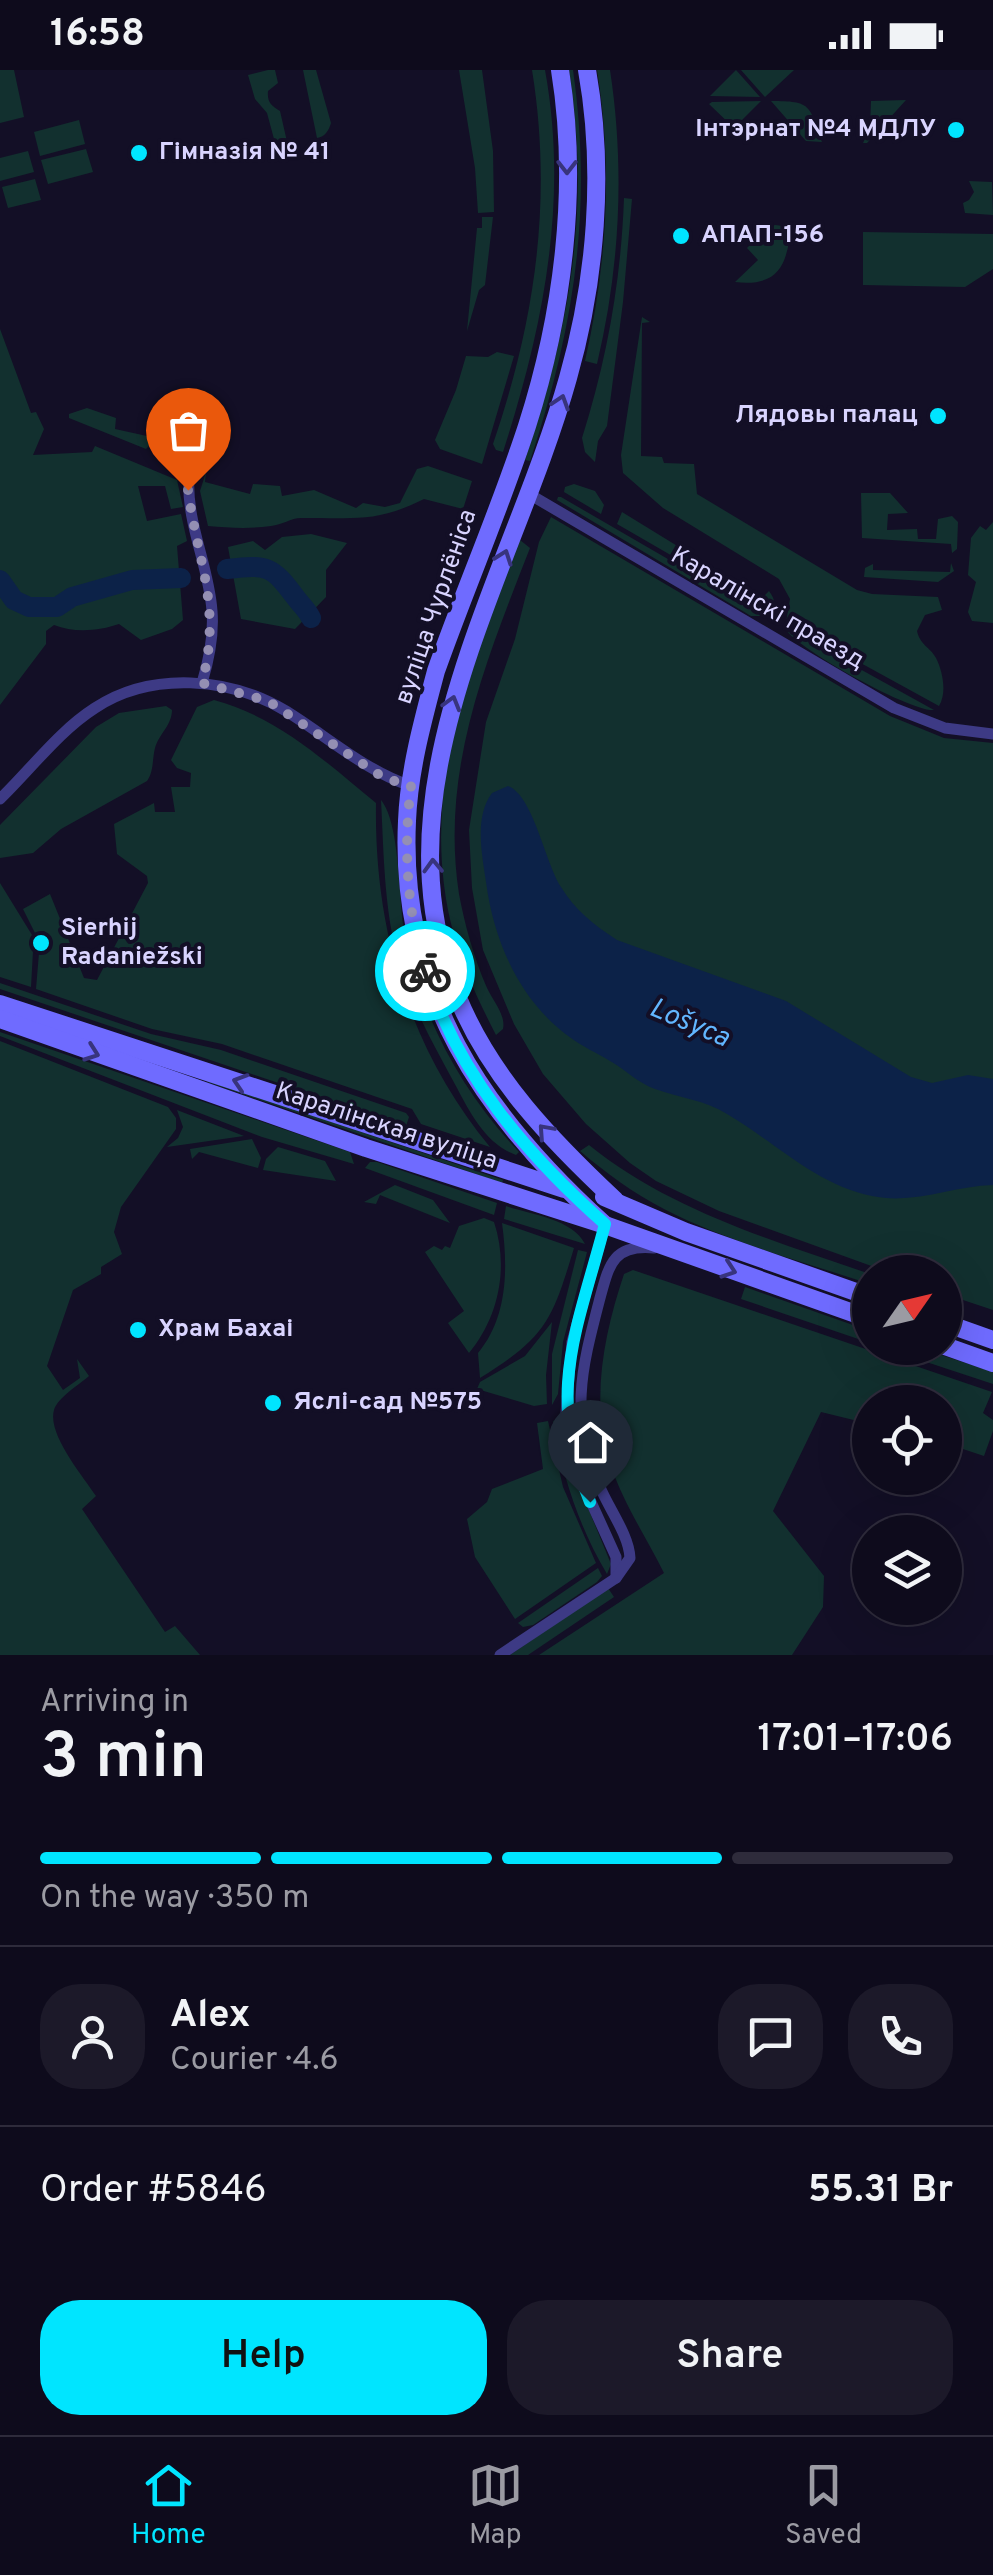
<!DOCTYPE html>
<html lang="en">
<head>
<meta charset="utf-8">
<style>
	body { margin:0; font-family:Overpass,sans-serif; background:#1c1929; color:#f1f3f6; height:100vh; display:flex; flex-direction:column; font-size:38px; white-space:nowrap }
	* { box-sizing:border-box; margin:0 }
	p { font-size:32px; color:#9b9ba3 }
	.icon { flex:none; width:55px; height:55px; fill:none; stroke:currentColor; stroke-width:2; stroke-linecap:round; stroke-linejoin:round }
	.map { position:relative; height:1585px; overflow:hidden }
	.drawer { display:flex; flex-direction:column; background:#0e0b1c; flex:1 }
	.drawer>* { flex:none }
	.needle { width:65px; rotate:56deg }
	.controls { position:absolute; left:852px; top:1185px; display:grid; gap:20px }
	.controls a { display:grid; place-items:center; width:110px; height:110px; border-radius:50%; background:#0e0b1c; box-shadow:0 10px 40px #0002,0 0 0 2px #2e2b3b; font-size:50px }
	.pin { position:absolute; display:grid; place-items:center; width:85px; height:85px; color:#fff; margin:-102px -42px; border-radius:50% 50% 50% 0; rotate:-45deg; box-shadow:0 0 10px #0007 }
	.pin .icon { rotate:45deg }
	.courier { position:absolute; display:grid; place-items:center; width:100px; height:100px; margin:-50px; border:8px solid #00e5ff; border-radius:50%; background:#fff; color:#222; box-shadow:0 2px 12px #0007 }
	.summary em { font-style:normal; font-weight:600 }
	.summary div { display:flex; flex-direction:column-reverse }
	.summary { display:flex; align-items:center; justify-content:space-between; height:170px; padding:0 40px }
	h1 { font-size:65px; font-weight:600; line-height:75px }
	.bar { display:grid; grid-template-columns:repeat(4,1fr); gap:15px 10px; align-content:center; height:120px; padding:0 40px }
	.bar i { height:12px; border-radius:8px; background:#2e2b3b }
	.bar .selected { background:#00e5ff }
	.bar p { grid-column:span 4 }
	.line { display:flex; align-items:center; gap:25px; padding:0 40px; border-top:2px solid #2e2b3b }
	.line div { flex:1 }
	.round { display:grid; place-items:center; flex:none; width:105px; height:105px; border-radius:40px; background:#1c1929 }
	.button { display:flex; gap:20px; margin-top:auto; padding:20px 40px }
	.button a { flex:1; height:115px; border-radius:40px; background:#00e5ff; color:#111; font-size:40px; font-weight:600; line-height:115px; text-align:center }
	.button a+a { background:#1c1929; color:#f1f3f6 }
	.status { display:flex; justify-content:space-between; align-items:center; height:70px; padding:0 50px; background:#0e0b1c; direction:ltr }
	.status svg { height:28px; fill:currentColor }
	.tabs { display:flex; justify-content:space-around; align-items:center; height:140px; border-top:2px solid #2e2b3b; background:#0e0b1c; font-size:28px; color:#9b9ba3 }
	.tabs a { display:grid; justify-items:center; gap:5px }
	.tabs .selected { color:#00e5ff }
	.map>svg:first-child { display:block }
	.green { fill:#12302f }
	.water { fill:#0c2248 }
	.lines { fill:none; stroke-linecap:round; stroke-linejoin:round }
	.river { stroke:#0c2248; stroke-width:20 }
	.street { stroke:#3d3a85; stroke-width:11 }
	.secondary { stroke:#6f6bff; stroke-width:18 }
	.oneway { stroke:#38347d }
	.done { stroke:#948fb3; stroke-width:10; stroke-dasharray:0 18 }
	.route { stroke:#00e5ff; stroke-width:12 }
	.poi-dot { fill:#00e5ff; stroke:#130f26; stroke-width:4 }
	.labels { text-anchor:middle; dominant-baseline:central; stroke-width:8; stroke-linejoin:round; paint-order:stroke }
	.poi-label { font-size:25px; font-weight:bold; fill:#d9d4ff; stroke:#130f26; text-anchor:start }
	.street-label { font-size:25px; fill:#d9d4ff; stroke:#130f26 }
	.water-label { font-size:28px; font-style:italic; fill:#62b6ff; stroke:#130f26 }
</style>
</head>
<body>
<div class="status"><b>16:58</b><svg viewBox="0 0 49 12"><path d="M0 12V9h3v3zM5 12V6h3v6zM10 12V3h3v9zM15 12V0h3v12zM26 1h20v11H26zM47 4h2v5h-2z"/></svg></div>
<div class="map">
<svg width="993" height="1585" viewBox="0 0 993 1585">
	<rect width="100%" height="100%" fill="#130f26"/>
	<g class="green">
		<polygon points="0,0 14,0 24,47 0,53"/>
		<path d="M 268,0 L 275,0 L 278,13 L 268,21 C 267,32 271,36 280,41 L 288,76 L 277,80 L 267,43 L 255,29 L 248,5 Z"/>
		<path d="M 303,0 L 316,0 L 331,53 C 329,60 325,67 317,68 Z"/>
		<polygon points="459,0 482,0 493,81 494,142 478,143 475,98"/>
		<path d="M 532,0 L 545,0 C 569,131 543,258 503,382 L 496,380 L 493,374 C 535,251 553,130 532,0 Z"/>
		<path d="M 569,0 L 573,0 C 593,140 574,258 530,391 L 525,390 C 570,256 591,141 569,0 Z"/>
		<path d="M 597,0 L 610,0 C 625,98 620,197 597,294 L 585,291 C 607,195 613,97 597,0 Z"/>
		<polygon points="736,0 760,27 710,26"/>
		<polygon points="741,0 794,0 765,27"/>
		<polygon points="906,30 867,73 863,73 870,58 871,31"/>
		<polygon points="761,31 734,58 709,34 712,32"/>
		<path d="M 771,31 C 812,31 809,35 822,72 L 806,71 Z"/>
		<polygon points="79,50 85,74 40,86 34,62"/>
		<polygon points="86,79 93,102 48,114 41,90"/>
		<polygon points="28,81 34,102 0,111 0,88"/>
		<polygon points="35,109 41,130 8,138 2,117"/>
		<polygon points="969,111 992,112 993,145 965,143 963,133 969,130 974,122"/>
		<path d="M 624,128 L 632,129 L 623,232 L 607,356 L 598,371 L 595,392 L 585,382 L 582,368 C 607,289 621,211 624,128 Z"/>
		<polygon points="482,147 493,147 485,215 479,220 467,261 477,158 482,158"/>
		<path d="M 775,155 L 791,157 C 787,195 779,217 735,212 L 758,190 L 747,178 L 766,159 Z"/>
		<polygon points="863,162 993,164 993,199 965,217 863,215"/>
		<path d="M 642,247 L 650,252 L 642,253 L 641,386 L 662,387 L 664,393 L 694,394 L 697,424 L 857,520 L 872,524 L 938,527 L 942,540 L 925,545 L 917,561 C 920,575 930,577 936,588 C 943,602 947,623 939,636 L 786,552 L 790,529 L 779,509 L 663,438 L 623,403 L 621,385 Z"/>
		<path d="M 0,259 L 31,343 L 36,342 L 44,359 L 33,385 L 92,382 L 95,376 L 177,410 L 183,437 L 171,439 L 165,416 L 138,416 L 147,451 L 181,444 L 187,471 L 177,476 L 183,550 L 172,559 L 141,570 L 119,554 C 99,561 74,563 54,555 L 46,561 L 46,574 L 0,635 L 0,523 L 3,521 L 0,517 Z"/>
		<polygon points="497,282 514,286 482,394 440,379 435,370 456,320 466,286 488,287"/>
		<polygon points="87,338 116,348 115,359 156,368 146,379 69,348 69,344"/>
		<path d="M 428,396 L 472,411 L 463,439 L 424,429 C 374,454 353,447 301,448 C 291,448 282,455 271,456 C 250,459 230,458 208,456 L 200,421 L 206,402 L 205,412 L 250,424 L 253,414 L 280,416 L 282,426 L 314,420 L 356,438 L 363,433 L 385,437 L 400,433 L 417,399 Z"/>
		<polygon points="574,414 595,421 604,435 601,444 564,422 565,417"/>
		<polygon points="861,423 890,423 908,443 888,444 887,460 917,459 918,469 936,469 938,449 952,446 958,452 957,479 952,483 951,474 862,468"/>
		<polygon points="558,427 561,427 766,546 751,546 557,430"/>
		<path d="M 622,442 L 762,528 L 769,521 C 775,529 777,536 769,542 L 617,454 Z"/>
		<polygon points="551,447 890,646 944,668 993,673 993,1240 945,1224 945,1202 888,1202 719,1141 656,1111 630,1093 586,1054 543,1004 514,954 483,880 472,818 469,760 486,652 515,569 539,472"/>
		<polygon points="993,452 993,553 972,551 968,542 976,512 968,505 971,468 980,456 986,460"/>
		<polygon points="311,464 347,473 326,500 326,527 295,559 241,549 228,477 253,471 265,480 282,467"/>
		<path d="M 520,470 L 530,478 C 486,591 440,700 459,824 C 465,856 474,888 487,918 C 493,931 506,945 503,959 L 496,965 C 479,932 464,900 454,865 C 417,731 466,593 520,470 Z"/>
		<polygon points="951,493 954,501 938,512 864,507 865,498 873,494 873,500 950,502"/>
		<path d="M 784,557 L 934,640 C 912,643 793,577 784,557 Z"/>
		<path d="M 214,630 C 278,647 326,692 376,733 C 374,860 409,979 490,1077 L 421,1054 L 412,1039 L 222,974 L 152,959 L 36,919 L 39,883 L 48,881 L 51,869 L 44,861 L 35,863 L 23,839 L 50,824 L 84,908 L 97,910 L 148,813 L 147,806 L 117,784 L 114,754 L 154,733 L 155,742 L 175,742 L 171,717 L 190,717 L 191,703 L 177,698 L 171,690 L 197,637 Z"/>
		<path d="M 166,636 L 172,640 C 172,655 159,664 155,678 C 152,690 154,701 147,711 L 61,759 L 33,783 L 0,788 L 0,755 L 96,657 L 119,643 Z"/>
		<path d="M 381,730 C 401,755 398,831 405,866 C 421,947 462,1022 519,1082 L 516,1085 C 487,1075 470,1043 457,1018 C 437,981 417,946 403,906 C 384,851 384,787 381,730 Z"/>
		<polygon points="0,813 32,865 29,874 33,881 31,917 0,907"/>
		<polygon points="0,913 151,964 221,980 406,1043 409,1047 406,1056 0,919"/>
		<polygon points="0,962 350,1082 354,1094 262,1067 0,966"/>
		<path d="M 0,971 L 168,1037 L 176,1048 L 176,1059 L 121,1137 L 114,1162 L 122,1184 L 101,1197 L 101,1204 L 73,1220 L 47,1296 L 63,1320 L 80,1308 L 77,1289 L 89,1306 C 79,1315 58,1327 54,1340 C 47,1364 83,1406 96,1426 L 82,1439 L 165,1562 L 175,1556 L 200,1585 L 0,1585 Z"/>
		<polygon points="208,1010 503,1110 502,1113 207,1012"/>
		<polygon points="177,1040 244,1066 167,1077 178,1068 183,1057"/>
		<polygon points="252,1069 261,1088 258,1098 199,1082 192,1089 190,1079"/>
		<path d="M 589,1075 C 671,1141 772,1170 870,1204 L 870,1214 C 801,1191 728,1172 664,1139 C 633,1123 606,1103 580,1081 Z"/>
		<polygon points="278,1077 325,1091 336,1111 263,1100 266,1089"/>
		<polygon points="370,1092 377,1092 497,1133 494,1145 365,1098"/>
		<polygon points="395,1115 433,1130 450,1153 380,1125 376,1134 364,1132"/>
		<path d="M 506,1136 C 530,1144 573,1149 585,1174 L 504,1149 Z"/>
		<path d="M 484,1148 L 494,1152 C 509,1197 499,1247 469,1283 L 448,1253 L 464,1241 L 425,1182 L 434,1176 L 442,1180 L 445,1176 L 450,1178 L 459,1156 Z"/>
		<path d="M 502,1153 L 574,1178 C 552,1251 546,1267 480,1308 L 478,1283 C 508,1247 508,1198 502,1153 Z"/>
		<polygon points="578,1180 587,1182 586,1186 563,1272 558,1324 552,1335 552,1284"/>
		<path d="M 633,1200 L 992,1322 L 983,1343 L 993,1350 L 993,1361 L 984,1386 L 945,1373 L 945,1332 L 870,1332 L 870,1354 L 821,1342 L 773,1441 L 824,1506 L 823,1537 L 792,1585 L 539,1585 L 664,1503 C 646,1467 622,1431 610,1393 C 590,1331 604,1264 624,1204 Z"/>
		<polygon points="745,1217 870,1261 870,1273 741,1229"/>
		<polygon points="552,1252 546,1305 547,1334 534,1336 477,1319 480,1312 525,1286"/>
		<polygon points="884,1278 920,1278 993,1302 993,1314"/>
		<path d="M 556,1350 L 562,1356 L 572,1399 L 611,1494 L 607,1504 C 579,1457 562,1405 553,1351 Z"/>
		<polygon points="548,1351 563,1417 596,1493 515,1549 475,1487 467,1449 487,1432 492,1419 543,1399 537,1353"/>
		<polygon points="598,1498 602,1506 597,1512 533,1555 523,1557 518,1553"/>
		<polygon points="608,1518 614,1527 528,1585 510,1585"/>
	</g>
	<path class="water" d="M 508,716 C 533,725 545,792 561,817 C 575,840 594,855 617,870 L 786,931 L 911,1007 L 932,1013 L 968,1005 L 993,1009 L 993,1115 C 952,1116 914,1135 872,1126 C 816,1115 775,1072 727,1044 C 705,1030 680,1028 655,1019 C 638,1013 626,1000 610,991 C 597,983 583,977 571,968 C 520,932 494,872 486,812 C 482,784 474,747 492,723 Z"/>
	<g class="lines">
		<g class="river">
			<path d="M 227,499 C 268,494 272,496 296,528 C 302,536 307,540 311,548"/>
			<polyline points="0,510 14,530 29,537 57,537 72,527 132,510 181,508"/>
		</g>
		<g class="street">
			<path d="M 189,407 C 186,453 209,496 212,541 C 214,566 209,590 202,613"/>
			<polyline points="529,424 894,638 945,658 993,664"/>
			<path d="M 0,729 C 31,699 59,661 95,638 C 151,601 230,607 286,641 C 328,667 364,700 411,716"/>
			<polyline points="605,1155 572,1272 566,1343 577,1401 616,1487 616,1508"/>
			<path d="M 500,1585 L 616,1508 L 630,1488 C 629,1465 609,1439 600,1417 C 569,1345 581,1301 600,1228 C 609,1195 613,1174 654,1178"/>
		</g>
		<g class="secondary">
			<path d="M 560,0 C 579,117 563,244 527,356 C 500,439 465,519 436,601 C 423,650 409,700 407,751 C 399,922 483,1045 605,1155"/>
			<path d="M 587,0 C 605,101 596,210 568,308 C 513,505 370,718 458,928 C 491,1008 552,1071 615,1130"/>
			<polyline points="0,934 564,1119"/>
			<polyline points="0,949 366,1078 605,1155 870,1249"/>
			<polyline points="604,1127 686,1162 870,1227"/>
			<polyline points="945,1253 993,1270"/>
			<polyline points="945,1276 993,1293"/>
		</g>
	</g>
	<defs><path id="oneway-chevron" d="M-2-3.5L2.5 0L-2 3.5" fill="none" stroke-width="1.6" stroke-linecap="round" stroke-linejoin="round" transform="scale(2.5)"/></defs>
	<g class="oneway">
		<use href="#oneway-chevron" transform="translate(567 97) rotate(90)"/>
		<use href="#oneway-chevron" transform="translate(561 332) rotate(-72)"/>
		<use href="#oneway-chevron" transform="translate(504 487) rotate(-70)"/>
		<use href="#oneway-chevron" transform="translate(452 633) rotate(-74)"/>
		<use href="#oneway-chevron" transform="translate(433 796) rotate(-92)"/>
		<use href="#oneway-chevron" transform="translate(92 983) rotate(20)"/>
		<use href="#oneway-chevron" transform="translate(240 1012) rotate(-162)"/>
		<use href="#oneway-chevron" transform="translate(545 1061) rotate(-132)"/>
		<use href="#oneway-chevron" transform="translate(729 1200) rotate(19)"/>
	</g>
	<g class="lines">
		<path class="done" d="M 188,420 C 198,494 222,536 202,613 L 268,631 L 384,708 L 411,716 C 403,779 407,840 425,901"/>
		<path class="route" d="M 425,901 C 457,1003 526,1084 605,1154 C 577,1261 545,1322 590,1432"/>
	</g>
	<g class="poi-dot">
		<circle cx="956" cy="60" r="10"/>
		<circle cx="139" cy="83" r="10"/>
		<circle cx="681" cy="166" r="10"/>
		<circle cx="938" cy="346" r="10"/>
		<circle cx="41" cy="873" r="10"/>
		<circle cx="138" cy="1260" r="10"/>
		<circle cx="273" cy="1333" r="10"/>
	</g>
	<g class="labels">
		<g class="poi-label">
			<text x="936" y="60" text-anchor="end">Інтэрнат №4 МДЛУ</text>
			<text x="159" y="83">Гімназія № 41</text>
			<text x="701" y="166">АПАП-156</text>
			<text x="918" y="346" text-anchor="end">Лядовы палац</text>
			<text x="61" y="859">Sierhij<tspan x="61" dy="29">Radaniežski</tspan></text>
			<text x="158" y="1260">Храм Бахаі</text>
			<text x="293" y="1333">Яслі-сад №575</text>
		</g>
		<g class="street-label">
			<text transform="translate(437 537) rotate(-71)">вуліца Чурлёніса</text>
			<text transform="translate(767 539) rotate(30)">Каралінскі праезд</text>
			<text transform="translate(386 1057) rotate(18)">Каралінская вуліца</text>
		</g>
		<g class="water-label">
			<text transform="translate(689 954) rotate(23)">Lošyca</text>
		</g>
	</g>
</svg>
<div class="controls">
<a><svg class="needle" viewBox="-14 -14 28 28"><path d="M0-13l5 13h-10z" fill="#e53935"/><path d="M0 13l5-13h-10z" fill="#9b9ba3"/></svg></a>
<a><svg class="icon" aria-label="locate" viewBox="0 0 24 24"><circle cx="12" cy="12" r="6"/><path d="M12 2v4M12 18v4M2 12h4M18 12h4"/></svg></a>
<a><svg class="icon" aria-label="layers" viewBox="0 0 24 24"><path d="M12 4l9 5-9 5-9-5zM3 14l9 5 9-5"/></svg></a>
</div>
<div class="pin" style="left:188px;top:420px;background:#ea580c"><svg class="icon" aria-label="bag" viewBox="0 0 24 24"><path d="M5 8h14l-1 12H6zM9 8a3 3 0 0 1 6 0"/></svg></div>
<div class="pin" style="left:590px;top:1432px;background:#1f2937"><svg class="icon" aria-label="home" viewBox="0 0 24 24"><path d="M3 11l9-7 9 7M6 9v11h12V9"/></svg></div>
<div class="courier" style="left:425px;top:901px"><svg class="icon" aria-label="bike" viewBox="0 0 24 24"><circle cx="6" cy="16" r="4"/><circle cx="18" cy="16" r="4"/><path d="M6 16l4-8h5l3 8M10 8l3 8H6M13 5h3"/></svg></div>
</div>
<section class="drawer">
<div class="summary"><div><h1>3 min</h1><p>Arriving in</p></div><em>17:01–17:06</em></div>
<div class="bar"><i class="selected"></i><i class="selected"></i><i class="selected"></i><i></i><p>On the way · 350 m</p></div>
<div class="line" style="height:180px"><a class="round"><svg class="icon" aria-label="person" viewBox="0 0 24 24"><circle cx="12" cy="8" r="4"/><path d="M4 21q1-7 8-7t8 7"/></svg></a><div><b>Alex</b><p>Courier · 4.6</p></div><a class="round"><svg class="icon" aria-label="chat" viewBox="0 0 24 24"><path d="M4 5h16v11H9l-5 4z"/></svg></a><a class="round"><svg class="icon" aria-label="phone" viewBox="0 0 24 24"><path d="M5 4h4l2 5-3 2q2 4 5 5l2-3 5 2v4C11 20 4 13 5 4z"/></svg></a></div>
<div class="line" style="height:130px"><div>Order #5846</div><b>55.31 Br</b></div>
<div class="button"><a>Help</a><a>Share</a></div>
</section>
<nav class="tabs">
<a class="selected"><svg class="icon" aria-label="home" viewBox="0 0 24 24"><path d="M3 11l9-7 9 7M6 9v11h12V9"/></svg>Home</a>
<a><svg class="icon" aria-label="map" viewBox="0 0 24 24"><path d="M3 6l6-2 6 2 6-2v14l-6 2-6-2-6 2zM9 4v14M15 6v14"/></svg>Map</a>
<a><svg class="icon" aria-label="saved" viewBox="0 0 24 24"><path d="M7 4h10v16l-5-4-5 4z"/></svg>Saved</a>
</nav>
</body>
</html>
